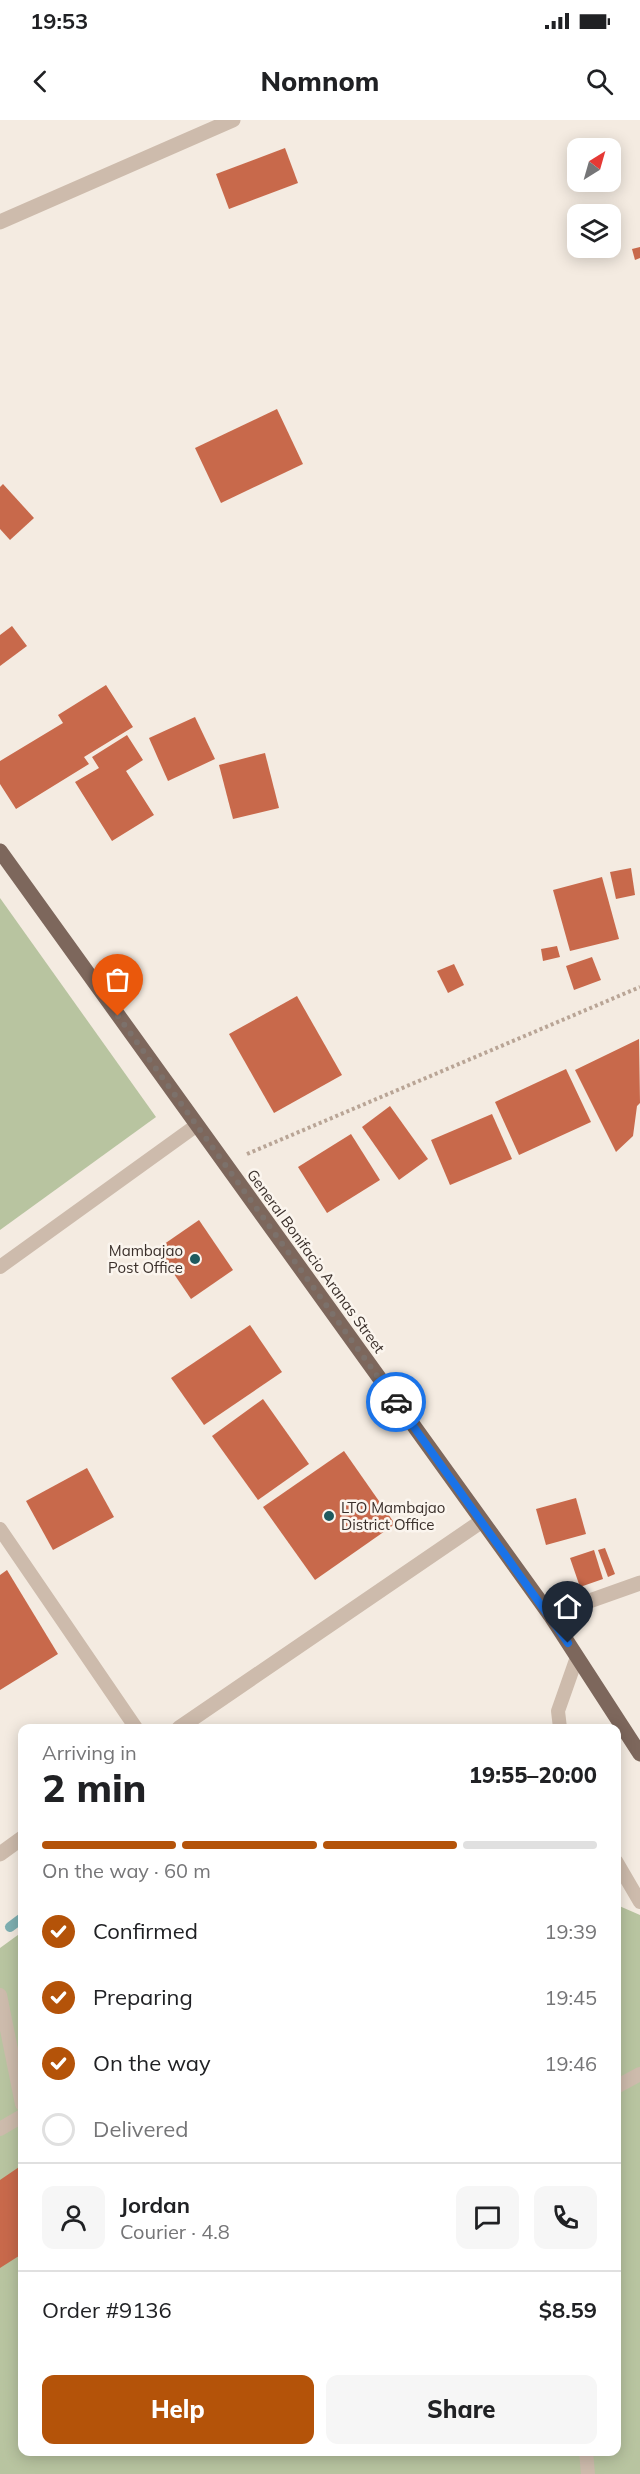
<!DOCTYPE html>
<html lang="en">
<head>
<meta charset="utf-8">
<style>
	body { margin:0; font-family:Mulish,sans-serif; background:#f6f6f6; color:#202124; height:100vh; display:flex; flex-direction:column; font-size:22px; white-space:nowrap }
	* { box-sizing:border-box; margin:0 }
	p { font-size:20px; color:#757577 }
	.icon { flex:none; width:33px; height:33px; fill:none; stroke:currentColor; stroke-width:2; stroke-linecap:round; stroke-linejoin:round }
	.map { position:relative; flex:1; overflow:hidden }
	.panel { position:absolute; left:18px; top:1604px; width:603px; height:732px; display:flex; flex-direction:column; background:#fff; border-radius:12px; box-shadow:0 3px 15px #0003 }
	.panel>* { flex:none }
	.needle { width:39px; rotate:37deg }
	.tools { position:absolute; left:567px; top:18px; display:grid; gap:12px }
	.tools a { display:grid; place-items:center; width:54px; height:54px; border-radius:12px; background:#fff; box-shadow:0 3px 15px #0003; font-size:30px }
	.pin { position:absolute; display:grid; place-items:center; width:51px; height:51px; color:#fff; margin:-62px -26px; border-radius:50% 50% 50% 0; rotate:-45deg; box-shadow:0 0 6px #0007 }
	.pin .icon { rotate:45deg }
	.courier { position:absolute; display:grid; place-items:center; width:60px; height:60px; margin:-30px; border:4px solid #1a73e8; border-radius:50%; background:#fff; color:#222; box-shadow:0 2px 8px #0007 }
	.overview em { font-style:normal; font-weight:800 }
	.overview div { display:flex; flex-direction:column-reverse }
	.overview { display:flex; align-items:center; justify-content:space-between; height:102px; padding:0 24px }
	h1 { font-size:39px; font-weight:800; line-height:45px }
	.bar { display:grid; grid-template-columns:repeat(4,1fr); gap:9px 6px; align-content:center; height:72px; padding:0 24px }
	.bar i { height:8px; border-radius:4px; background:#e0e0e0 }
	.bar .on { background:#b45309 }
	.bar p { grid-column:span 4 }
	.line { display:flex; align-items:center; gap:15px; padding:0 24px; border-top:2px solid #e0e0e0 }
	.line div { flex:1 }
	.round { display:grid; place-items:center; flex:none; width:63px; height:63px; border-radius:12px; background:#f6f6f6 }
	ol { padding:0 24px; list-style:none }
	li { display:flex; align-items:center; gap:18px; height:66px }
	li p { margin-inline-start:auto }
	li .icon { padding:6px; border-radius:50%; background:#b45309; color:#fff; stroke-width:4 }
	li:last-child { color:#757577 }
	li i { width:33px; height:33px; border:3px solid #e0e0e0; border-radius:50% }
	.action { display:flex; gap:12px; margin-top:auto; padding:12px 24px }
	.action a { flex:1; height:69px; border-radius:12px; background:#b45309; color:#fff; font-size:24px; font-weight:800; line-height:69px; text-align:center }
	.action a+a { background:#f6f6f6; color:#202124 }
	.status { display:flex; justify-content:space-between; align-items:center; height:42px; padding:0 30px; background:#fff; direction:ltr }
	.status svg { height:16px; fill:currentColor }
	header { display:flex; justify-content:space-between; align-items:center; height:78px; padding:0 24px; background:#fff; font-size:27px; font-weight:800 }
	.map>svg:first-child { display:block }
	.green { fill:#b8c4a0 }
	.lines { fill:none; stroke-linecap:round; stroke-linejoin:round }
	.stream { stroke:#7fb0b2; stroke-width:10 }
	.building { fill:#c8694b }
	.path { stroke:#b9a596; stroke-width:4; stroke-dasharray:3 3; stroke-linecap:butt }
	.lane { stroke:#cdbbac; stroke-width:14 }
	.street { stroke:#cdbbac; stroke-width:15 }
	.primary { stroke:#7d675c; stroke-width:15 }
	.done { stroke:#7c716b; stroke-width:6; stroke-dasharray:0 10.8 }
	.route { stroke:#1a73e8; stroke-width:8 }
	.poi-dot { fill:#1f5a5e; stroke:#fbf5ee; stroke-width:2 }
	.labels { text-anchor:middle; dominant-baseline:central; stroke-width:5; stroke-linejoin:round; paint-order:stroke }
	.poi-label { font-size:15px; fill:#3b302b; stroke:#fbf5ee; text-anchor:end }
	.street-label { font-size:15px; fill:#3b302b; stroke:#fbf5ee }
</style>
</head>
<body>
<div class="status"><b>19:53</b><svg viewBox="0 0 49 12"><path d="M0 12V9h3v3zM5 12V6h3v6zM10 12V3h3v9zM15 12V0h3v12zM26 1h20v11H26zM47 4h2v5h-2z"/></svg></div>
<header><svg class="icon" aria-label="back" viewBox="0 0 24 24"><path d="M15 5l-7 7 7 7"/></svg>Nomnom<svg class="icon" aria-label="search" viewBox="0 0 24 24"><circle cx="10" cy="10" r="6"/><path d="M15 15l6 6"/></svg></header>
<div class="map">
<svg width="640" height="2354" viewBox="0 0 640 2354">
	<rect width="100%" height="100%" fill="#f4ebe1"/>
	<g class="green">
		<polygon points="0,778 156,997 0,1110"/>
		<polygon points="617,1785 640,1795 640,2354 0,2354 0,1828 22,1812 22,2331 616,2331"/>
	</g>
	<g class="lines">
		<polyline class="stream" points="10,1807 22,1798"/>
	</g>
	<g class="building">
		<polygon points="285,28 298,63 229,89 216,54"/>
		<polygon points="640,127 640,138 635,140 632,129"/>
		<polygon points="277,289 303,344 221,383 195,328"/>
		<polygon points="3,364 34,398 10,420 0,409 0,367"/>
		<polygon points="12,506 27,526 0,546 0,515"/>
		<polygon points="106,565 133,607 84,637 89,644 16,689 0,664 0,641 63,603 58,595"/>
		<polygon points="195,597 215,639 168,661 149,618"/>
		<polygon points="127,615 143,640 126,651 154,695 112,721 75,662 99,648 92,637"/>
		<polygon points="265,633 279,688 233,699 219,645"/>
		<polygon points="631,748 635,775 616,779 610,752"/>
		<polygon points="602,757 619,819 570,831 553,770"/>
		<polygon points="557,826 560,837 543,841 541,829"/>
		<polygon points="592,837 601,860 574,870 566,846"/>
		<polygon points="454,844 464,865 448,873 437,851"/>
		<polygon points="297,876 342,955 274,993 229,914"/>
		<polygon points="639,919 640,983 637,986 633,1016 616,1032 575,950"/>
		<polygon points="566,949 591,1002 519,1035 495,982"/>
		<polygon points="390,986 428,1039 399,1060 362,1007"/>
		<polygon points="492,994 512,1039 450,1065 431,1020"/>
		<polygon points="351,1014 380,1060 327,1093 298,1047"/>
		<polygon points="199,1100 233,1150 191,1179 157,1129"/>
		<polygon points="250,1205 282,1252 204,1305 171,1258"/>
		<polygon points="263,1279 309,1344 258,1380 212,1316"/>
		<polygon points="344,1331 395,1404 315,1460 263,1387"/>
		<polygon points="87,1348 114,1397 53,1430 26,1381"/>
		<polygon points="576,1378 586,1414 546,1425 536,1389"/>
		<polygon points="605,1428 615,1454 608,1457 598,1430"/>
		<polygon points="594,1430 603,1459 580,1467 570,1438"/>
		<polygon points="7,1450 58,1534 0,1570 0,1455"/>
		<polygon points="22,2045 22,2134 0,2148 0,2060"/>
	</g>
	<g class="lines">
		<polyline class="path" points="247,1034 640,867"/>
		<g class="lane">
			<polyline points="0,1147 197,1005"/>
			<polyline points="0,1409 136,1608"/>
			<polyline points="560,1608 558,1591 577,1537"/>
			<polyline points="616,1741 640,1782"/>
			<polyline points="0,1875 22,1984"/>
			<polyline points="616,1967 640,1954"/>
			<polyline points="0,2009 22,1996"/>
			<polyline points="586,2331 588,2354"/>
		</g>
		<g class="street">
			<polyline points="0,102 233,0"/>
			<polyline points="550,1495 640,1463"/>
			<polyline points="179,1608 482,1401"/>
			<polyline points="0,1734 22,1718"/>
		</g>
		<polyline class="primary" points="0,731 550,1495 640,1634"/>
	</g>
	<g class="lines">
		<polyline class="done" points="118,896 396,1282"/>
		<polyline class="route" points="396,1282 568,1523"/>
	</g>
	<g class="poi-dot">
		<circle cx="195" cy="1139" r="6"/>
		<circle cx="329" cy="1396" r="6"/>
	</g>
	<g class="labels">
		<g class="poi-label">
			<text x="183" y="1130">Mambajao<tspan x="183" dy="17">Post Office</tspan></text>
			<text x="341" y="1387" text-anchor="start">LTO Mambajao<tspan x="341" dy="17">District Office</tspan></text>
		</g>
		<g class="street-label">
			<text transform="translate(316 1141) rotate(54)">General Bonifacio Aranas Street</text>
		</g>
	</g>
</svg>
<div class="tools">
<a><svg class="needle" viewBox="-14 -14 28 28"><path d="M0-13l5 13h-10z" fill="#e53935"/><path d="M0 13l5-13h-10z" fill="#757577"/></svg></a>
<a><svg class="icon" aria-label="layers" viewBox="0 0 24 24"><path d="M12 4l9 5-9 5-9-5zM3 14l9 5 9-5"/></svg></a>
</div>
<div class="pin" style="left:118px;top:896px;background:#ea580c"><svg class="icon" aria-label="bag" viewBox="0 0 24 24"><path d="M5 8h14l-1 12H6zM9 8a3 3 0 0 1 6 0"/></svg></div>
<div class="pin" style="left:568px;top:1523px;background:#1f2937"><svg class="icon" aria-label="home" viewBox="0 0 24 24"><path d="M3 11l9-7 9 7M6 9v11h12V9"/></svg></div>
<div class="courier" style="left:396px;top:1282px"><svg class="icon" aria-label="car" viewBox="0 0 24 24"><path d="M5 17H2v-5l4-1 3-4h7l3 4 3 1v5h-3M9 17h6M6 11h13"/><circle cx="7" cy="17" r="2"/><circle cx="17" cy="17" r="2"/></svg></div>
<section class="panel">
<div class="overview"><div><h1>2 min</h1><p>Arriving in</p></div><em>19:55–20:00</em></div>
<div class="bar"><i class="on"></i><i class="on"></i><i class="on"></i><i></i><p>On the way · 60 m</p></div>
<ol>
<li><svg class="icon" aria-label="check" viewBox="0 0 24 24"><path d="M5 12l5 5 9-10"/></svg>Confirmed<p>19:39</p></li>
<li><svg class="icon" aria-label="check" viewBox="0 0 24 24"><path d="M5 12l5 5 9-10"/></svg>Preparing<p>19:45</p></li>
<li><svg class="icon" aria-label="check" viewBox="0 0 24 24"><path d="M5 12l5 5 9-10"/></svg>On the way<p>19:46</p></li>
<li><i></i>Delivered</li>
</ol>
<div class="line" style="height:108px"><a class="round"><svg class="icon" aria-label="person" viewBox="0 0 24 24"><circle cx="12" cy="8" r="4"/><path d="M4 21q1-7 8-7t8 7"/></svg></a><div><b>Jordan</b><p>Courier · 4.8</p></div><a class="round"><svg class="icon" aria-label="chat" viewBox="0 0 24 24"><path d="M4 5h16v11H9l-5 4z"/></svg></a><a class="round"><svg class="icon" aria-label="phone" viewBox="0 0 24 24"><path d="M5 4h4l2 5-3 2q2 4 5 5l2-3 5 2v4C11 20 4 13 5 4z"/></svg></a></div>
<div class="line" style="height:78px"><div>Order #9136</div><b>$8.59</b></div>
<div class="action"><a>Help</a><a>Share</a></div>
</section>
</div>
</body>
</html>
